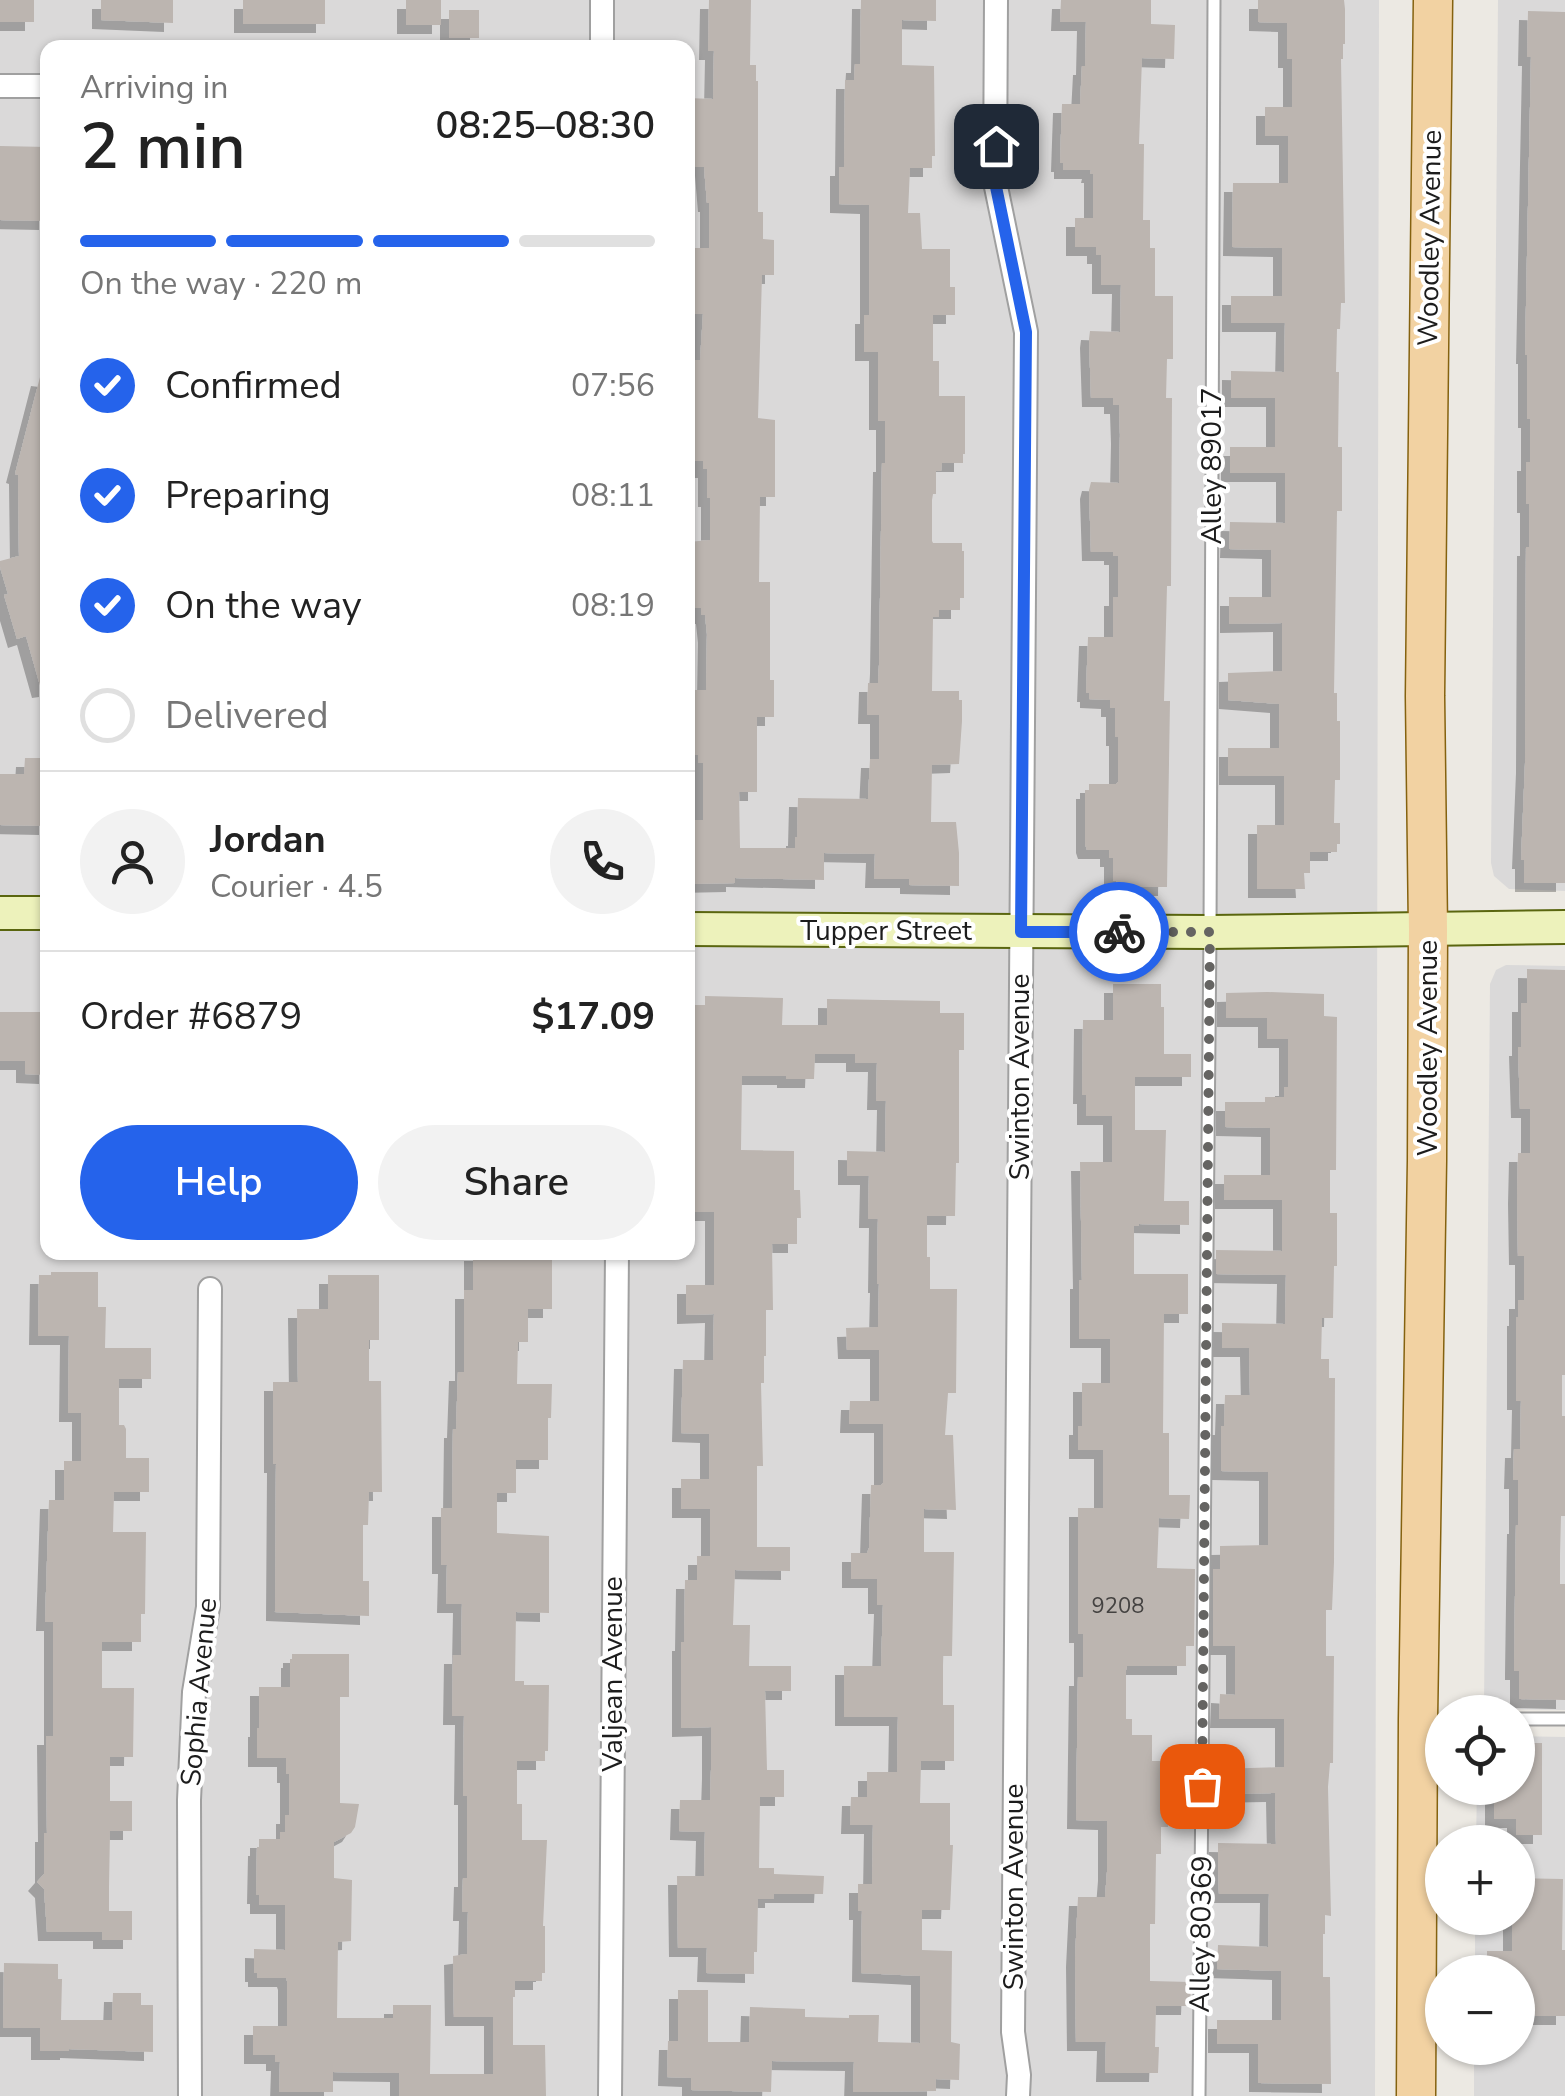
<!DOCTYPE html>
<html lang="en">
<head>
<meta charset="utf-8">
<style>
	body { margin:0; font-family:"Nunito Sans",sans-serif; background:#f2f2f2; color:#222; height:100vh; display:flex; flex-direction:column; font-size:38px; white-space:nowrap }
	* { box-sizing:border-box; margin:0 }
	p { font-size:32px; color:#767676 }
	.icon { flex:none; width:55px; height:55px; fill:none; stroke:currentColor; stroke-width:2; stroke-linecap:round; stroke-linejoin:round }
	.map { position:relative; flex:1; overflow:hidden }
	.panel { position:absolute; left:40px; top:40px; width:655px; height:1220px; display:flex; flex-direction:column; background:#fff; border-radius:20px; box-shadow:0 2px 8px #0004 }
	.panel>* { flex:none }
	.fabs { position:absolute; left:1425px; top:1695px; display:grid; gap:20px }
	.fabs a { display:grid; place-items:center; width:110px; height:110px; border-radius:50%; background:#fff; box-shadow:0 2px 8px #0004; font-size:50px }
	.pin { position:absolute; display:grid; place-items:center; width:85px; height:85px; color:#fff; margin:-42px; border-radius:20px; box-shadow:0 5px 15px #0006 }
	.courier { position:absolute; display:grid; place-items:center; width:100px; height:100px; margin:-50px; border:8px solid #2563eb; border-radius:50%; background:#fff; color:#222; box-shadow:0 2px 12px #0007 }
	.headline em { font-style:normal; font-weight:600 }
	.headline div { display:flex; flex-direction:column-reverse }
	.headline { display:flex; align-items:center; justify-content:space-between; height:170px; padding:0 40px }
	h1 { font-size:65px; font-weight:600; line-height:75px }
	.bar { display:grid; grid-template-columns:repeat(4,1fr); gap:15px 10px; align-content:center; height:120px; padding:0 40px }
	.bar i { height:12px; border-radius:8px; background:#e0e0e0 }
	.bar .on { background:#2563eb }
	.bar p { grid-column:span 4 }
	.line { display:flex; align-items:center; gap:25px; padding:0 40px; border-top:2px solid #e0e0e0 }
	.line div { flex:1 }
	.round { display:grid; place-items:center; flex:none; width:105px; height:105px; border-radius:52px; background:#f2f2f2 }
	ol { padding:0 40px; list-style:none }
	li { display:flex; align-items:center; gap:30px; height:110px }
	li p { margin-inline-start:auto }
	li .icon { padding:10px; border-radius:50%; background:#2563eb; color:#fff; stroke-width:4 }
	li:last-child { color:#767676 }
	li i { width:55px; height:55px; border:5px solid #e0e0e0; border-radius:50% }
	.action { display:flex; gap:20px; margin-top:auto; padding:20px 40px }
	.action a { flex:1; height:115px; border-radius:60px; background:#2563eb; color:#fff; font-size:40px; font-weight:600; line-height:115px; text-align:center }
	.action a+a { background:#f2f2f2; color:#222 }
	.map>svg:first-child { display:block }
	.residential { fill:#dad9d9; fill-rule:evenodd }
	.building { fill:#bcb5b0; filter:url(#shadow) }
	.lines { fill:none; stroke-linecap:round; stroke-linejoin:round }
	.lane-casing { stroke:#a0a0a0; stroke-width:15 }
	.street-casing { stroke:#a0a0a0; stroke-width:26 }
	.secondary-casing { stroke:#5a660f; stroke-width:36 }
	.primary-casing { stroke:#85620f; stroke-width:41 }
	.lane { stroke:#fff; stroke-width:11 }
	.street { stroke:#fff; stroke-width:22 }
	.secondary { stroke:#edf2bb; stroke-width:32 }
	.primary { stroke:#f2d2a2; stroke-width:38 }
	.done { stroke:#656462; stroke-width:10; stroke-dasharray:0 18 }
	.route { stroke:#2563eb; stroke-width:12 }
	.labels { text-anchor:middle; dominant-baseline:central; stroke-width:8; stroke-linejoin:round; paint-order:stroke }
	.number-label { font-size:22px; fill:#444241 }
	.street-label { font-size:28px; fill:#1c1c1c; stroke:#fff }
</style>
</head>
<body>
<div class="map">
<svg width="1565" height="2096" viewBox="0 0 1565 2096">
	<defs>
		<filter id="shadow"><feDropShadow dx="-9" dy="9" stdDeviation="0" flood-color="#0004"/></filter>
	</defs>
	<rect width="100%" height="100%" fill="#ece9e3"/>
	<g class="residential">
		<path d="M 0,0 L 1379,0 L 1375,2096 L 0,2096 ZM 48,48 L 688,48 L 688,1252 L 48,1252 Z"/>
		<polygon points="1498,0 1565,0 1565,891 1509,889 1494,876 1491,863"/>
		<polygon points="1506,965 1565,966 1565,1710 1484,1709 1490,984 1496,970"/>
		<polygon points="1518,1736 1565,1737 1565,2096 1474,2096 1474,2048 1518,2048 1518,1972 1475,1972 1475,1918 1518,1918 1518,1842 1476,1842 1477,1788 1518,1788"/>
	</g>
	<g class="building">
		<rect x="0" y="0" width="34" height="22"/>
		<polygon points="101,0 173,0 173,23 101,20"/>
		<rect x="243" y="0" width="82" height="24"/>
		<rect x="406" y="0" width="35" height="25"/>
		<polygon points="709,0 751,0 750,65 756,65 756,81 758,81 758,212 763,212 763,239 774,240 774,275 762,275 758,418 775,420 775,497 760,497 759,582 770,582 770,680 774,680 774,717 757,717 757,792 739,792 740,848 795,848 795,837 797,837 798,798 868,799 870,759 879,759 879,715 867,715 868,683 878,683 879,665 882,463 885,463 885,421 878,421 878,352 864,352 864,315 869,315 869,205 839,204 839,167 844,167 845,80 854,80 855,64 860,64 861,0 936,0 936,21 902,20 902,65 934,66 935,156 932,156 932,168 910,168 908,213 920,213 922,249 950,249 950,287 955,287 955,315 933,315 933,361 939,361 939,396 965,396 965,454 963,454 963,463 942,463 941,471 936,471 936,494 933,494 932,500 932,541 933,543 962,543 962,551 964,551 964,598 960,598 960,610 939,610 939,617 933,617 932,691 959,691 959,700 962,700 962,721 959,764 932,765 931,822 956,822 959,853 959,886 909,885 909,879 874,879 875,854 824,853 824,880 735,878 735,883 688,884 688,831 690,831 690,820 703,820 703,763 698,763 698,755 688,755 688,690 706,690 707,634 705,615 701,615 701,608 688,608 688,542 710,540 710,498 707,498 707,469 703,469 703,461 688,461 688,360 700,360 703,314 688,314 688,248 709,248 709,203 707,203 704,167 688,167 688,98 713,99 714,51 708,51"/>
		<polygon points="1061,0 1151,0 1151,24 1175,25 1174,59 1142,58 1139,144 1144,144 1143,220 1150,220 1150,248 1155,248 1155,296 1173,296 1173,359 1167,359 1166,398 1172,398 1171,586 1167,586 1164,701 1170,701 1167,887 1116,887 1116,881 1113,881 1113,858 1109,858 1109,850 1087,850 1085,844 1085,790 1089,790 1089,784 1116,784 1118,782 1118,737 1115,737 1115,708 1110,708 1110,700 1089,699 1089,693 1086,693 1088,637 1113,637 1113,597 1118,597 1118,556 1113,556 1113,552 1091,552 1089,490 1091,482 1119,483 1120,435 1119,405 1113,405 1113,398 1091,398 1089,339 1090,331 1120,332 1121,285 1101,285 1101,255 1096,255 1096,247 1075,247 1075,218 1093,218 1093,174 1090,174 1091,170 1063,170 1063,163 1060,163 1062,104 1080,104 1082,66 1085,66 1086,22 1060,22"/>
		<polygon points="1258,0 1344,0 1345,9 1345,44 1343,44 1343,59 1341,59 1345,303 1341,303 1340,329 1337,329 1336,372 1339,372 1338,447 1342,447 1342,511 1337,511 1334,693 1337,693 1337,721 1340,721 1340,780 1335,780 1334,823 1340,823 1340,844 1337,844 1337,852 1310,852 1310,873 1304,873 1305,889 1257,889 1257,825 1284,825 1284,776 1228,776 1228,748 1279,748 1279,704 1228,700 1228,673 1282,671 1282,623 1229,624 1229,597 1271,597 1271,550 1229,549 1230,522 1285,523 1285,473 1230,473 1230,447 1275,447 1275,398 1231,398 1231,371 1284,372 1285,323 1231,323 1231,296 1282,296 1282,248 1232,247 1233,183 1288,183 1288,136 1265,136 1265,107 1292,107 1292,59 1287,59 1287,23 1258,22"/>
		<rect x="449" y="10" width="30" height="28"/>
		<polygon points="1528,11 1565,12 1565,883 1524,883 1524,860 1521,860 1525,764 1526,547 1529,547 1529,504 1526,504 1526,462 1530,462 1530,419 1527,419 1527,355 1525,355 1531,57 1527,57"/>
		<polygon points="0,146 48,147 48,221 0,220"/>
		<polygon points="40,377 48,378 48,688 41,689 26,636 17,639 4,595 8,594 0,567 0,561 19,556 18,475 15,474"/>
		<polygon points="25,758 48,758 48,826 0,825 0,774 24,774"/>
		<polygon points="1527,969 1565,970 1565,1375 1562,1375 1562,1416 1565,1416 1565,1516 1561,1516 1560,1555 1560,1584 1565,1584 1565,1700 1519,1699 1519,1671 1514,1671 1514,1665 1516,1525 1518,1525 1518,1480 1513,1480 1514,1449 1520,1449 1521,1401 1516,1401 1516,1317 1518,1317 1518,1300 1524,1300 1524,1256 1518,1256 1517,1195 1518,1153 1530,1153 1530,1109 1520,1109 1518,1047 1521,1047 1521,1003 1527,1003"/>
		<polygon points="1113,984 1161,984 1161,1007 1164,1007 1164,1054 1191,1054 1191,1077 1135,1077 1135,1130 1166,1130 1164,1201 1189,1201 1189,1225 1139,1224 1139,1226 1134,1226 1134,1274 1188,1274 1188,1314 1164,1314 1163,1433 1169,1433 1169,1495 1190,1495 1189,1519 1159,1518 1157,1568 1195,1569 1194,1646 1186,1646 1186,1666 1127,1666 1126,1670 1126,1719 1132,1719 1132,1735 1152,1735 1152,1761 1185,1761 1185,1786 1168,1786 1168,1827 1161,1827 1161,1854 1156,1854 1155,1924 1150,1924 1150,1981 1191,1982 1190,2006 1156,2006 1155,2047 1159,2047 1158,2073 1105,2073 1106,2042 1076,2042 1075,1958 1078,1897 1105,1897 1107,1872 1107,1821 1076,1820 1078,1677 1083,1677 1083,1634 1078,1634 1078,1508 1103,1508 1103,1450 1078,1450 1078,1426 1082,1426 1082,1383 1110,1383 1110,1339 1079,1339 1079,1280 1082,1280 1080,1162 1112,1162 1112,1116 1086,1116 1086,1095 1082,1095 1083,1020 1113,1020"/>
		<polygon points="1267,992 1324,994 1324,1016 1337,1017 1336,1170 1330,1170 1330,1213 1337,1213 1337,1266 1334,1266 1333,1318 1322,1318 1321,1359 1329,1359 1329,1378 1335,1378 1334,1562 1332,1610 1326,1610 1326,1656 1334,1656 1333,1763 1330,1763 1328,1787 1331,1916 1325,1915 1325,1934 1323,1934 1323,1977 1330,1977 1331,2084 1258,2083 1258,2044 1217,2044 1217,2020 1281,2020 1281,1971 1217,1969 1218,1945 1268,1947 1269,1894 1219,1894 1218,1867 1218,1843 1276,1844 1275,1793 1219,1794 1219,1769 1284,1767 1284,1719 1219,1719 1220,1694 1235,1695 1235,1646 1213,1646 1213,1569 1220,1569 1220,1546 1268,1545 1268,1472 1221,1471 1221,1426 1224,1426 1225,1395 1250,1395 1249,1348 1222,1348 1222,1323 1285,1324 1286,1275 1216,1274 1216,1250 1282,1251 1282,1200 1224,1200 1224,1175 1270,1175 1270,1128 1225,1127 1225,1102 1265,1102 1265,1097 1284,1097 1284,1087 1288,1087 1288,1039 1267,1039 1267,1018 1226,1018 1226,993"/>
		<polygon points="705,996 783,998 782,1025 827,1025 827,999 940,1001 940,1013 964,1013 964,1050 959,1050 959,1163 956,1163 955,1216 927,1216 927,1257 930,1257 930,1289 957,1289 956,1393 948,1393 945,1435 953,1435 956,1510 924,1509 924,1552 954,1552 952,1656 943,1656 943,1705 954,1705 954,1761 921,1761 920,1803 950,1803 950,1845 953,1845 950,1910 922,1910 922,1950 952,1951 951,2042 960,2044 959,2080 936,2079 936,2091 853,2092 854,2062 772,2061 771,2092 691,2090 691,2078 667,2077 668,2041 678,2041 678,1990 708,1990 708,2042 749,2042 750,2007 805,2009 805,2017 849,2018 849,2015 879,2015 878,2042 920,2043 920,1976 861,1973 862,1911 858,1911 858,1884 872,1884 873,1825 850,1825 851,1797 867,1797 867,1772 897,1772 898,1717 844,1717 844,1666 881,1666 883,1605 877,1605 877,1579 851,1579 851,1553 867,1553 869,1548 871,1485 881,1485 883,1483 883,1424 849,1424 850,1401 879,1401 879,1350 847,1350 846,1328 878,1327 879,1284 877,1284 878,1219 868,1219 869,1176 847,1176 847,1151 885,1152 886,1101 876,1101 877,1063 855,1063 855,1054 815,1054 814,1079 786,1079 786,1076 742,1076 741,1150 794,1151 794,1190 800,1190 801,1218 797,1218 797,1244 772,1244 773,1310 766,1310 766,1356 764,1356 764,1383 761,1383 763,1466 757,1466 757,1547 790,1547 790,1571 735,1570 733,1625 750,1625 749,1666 791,1666 791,1691 765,1691 767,1770 784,1770 784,1797 760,1797 759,1868 774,1868 774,1874 824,1876 823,1894 774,1894 774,1899 758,1899 757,1952 754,1952 754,1974 706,1973 707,1948 678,1948 677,1876 704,1876 705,1832 679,1831 680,1800 710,1800 711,1770 711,1727 681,1728 681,1642 684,1642 685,1580 697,1580 697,1556 710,1556 710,1509 681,1509 681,1479 709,1479 709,1434 681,1433 683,1360 713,1360 714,1314 686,1315 686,1285 714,1285 714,1212 688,1212 688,1005 705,1005"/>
		<polygon points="0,1012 48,1012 48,1075 25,1074 25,1061 0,1061"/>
		<polygon points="473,1252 552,1252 552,1309 528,1309 528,1342 518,1342 517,1384 552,1384 551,1418 548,1418 548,1460 516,1460 516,1493 497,1493 497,1533 549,1536 549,1613 516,1612 515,1681 524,1681 524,1685 549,1685 548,1751 545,1751 545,1761 517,1761 517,1804 522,1804 522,1840 547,1840 543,1926 545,1926 545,1973 542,1973 542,1981 515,1981 515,1997 513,1997 513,2045 545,2045 546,2096 399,2096 399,2073 333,2072 333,2092 279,2092 280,2062 275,2062 275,2055 253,2055 253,2026 287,2026 287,1981 286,1978 257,1978 257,1973 254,1973 254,1949 285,1950 285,1905 259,1905 259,1895 256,1895 257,1847 259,1847 259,1839 280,1839 280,1832 285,1832 285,1815 289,1815 289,1774 286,1774 286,1758 257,1758 257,1728 259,1728 259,1687 290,1687 290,1659 292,1659 292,1654 349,1654 349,1697 340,1697 340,1803 359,1804 355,1827 351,1833 334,1842 334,1878 352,1880 351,1941 338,1942 337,2018 393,2018 393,2005 431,2005 430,2074 493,2074 493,2017 454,2017 453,1956 467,1954 468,1912 462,1912 463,1878 467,1878 467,1796 463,1796 464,1716 452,1716 453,1655 461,1655 462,1604 446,1604 447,1565 441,1565 441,1508 452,1508 452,1505 453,1429 456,1429 458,1372 464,1372 464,1290 473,1290"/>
		<polygon points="51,1272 98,1272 98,1307 106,1307 105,1348 151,1348 151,1379 119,1379 119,1425 124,1425 126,1429 126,1458 149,1458 149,1492 114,1492 113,1532 146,1532 145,1614 141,1614 141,1642 102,1642 102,1688 134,1688 133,1757 110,1757 110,1801 132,1801 132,1831 110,1831 109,1887 109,1911 132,1911 132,1940 102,1940 102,1932 47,1932 44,1889 37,1882 44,1874 44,1833 47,1833 46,1736 53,1736 53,1622 45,1622 49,1500 64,1500 64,1461 81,1461 81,1413 68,1413 69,1336 38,1336 39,1275 51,1275"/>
		<polygon points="328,1275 379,1275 379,1340 369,1340 369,1381 381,1381 382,1492 369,1492 368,1525 363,1525 363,1581 369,1581 369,1616 275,1612 276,1464 273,1464 273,1382 298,1382 297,1309 328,1309"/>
		<polygon points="1518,1743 1542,1743 1542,1835 1516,1835 1516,1819 1494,1819 1494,1788 1518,1788"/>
		<polygon points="1518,1878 1563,1879 1562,1950 1565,1950 1565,2016 1519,2016 1518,1972 1487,1972 1487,1951 1512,1951 1512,1918 1518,1918"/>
		<polygon points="4,1963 58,1964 58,1979 62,1979 61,2020 112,2020 113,1993 141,1993 141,2005 153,2005 153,2052 69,2049 69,2051 40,2051 40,2028 3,2028"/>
	</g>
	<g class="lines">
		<defs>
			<g id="lane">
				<polyline points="1518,1719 1565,1719"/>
				<polyline points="1199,2096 1210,932 1214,0"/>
			</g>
			<g id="street">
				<polyline points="602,0 602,48"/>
				<polyline points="996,0 995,182 1026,332 1013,2032 1019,2075 1018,2096"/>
				<polyline points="0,86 48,86"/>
				<polyline points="190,2096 189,1800 194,1692 208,1607 210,1289"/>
				<polyline points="610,2096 617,1252"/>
			</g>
			<g id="secondary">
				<polyline points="0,913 48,913"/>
				<polyline points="688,929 1210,932 1565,927"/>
			</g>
			<polyline id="primary" points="1416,2096 1418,1719 1427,1161 1428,929 1425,696 1433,0"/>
		</defs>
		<use href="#lane" class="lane-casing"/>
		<use href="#street" class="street-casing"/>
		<use href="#secondary" class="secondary-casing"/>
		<use href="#primary" class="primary-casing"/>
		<use href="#lane" class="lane"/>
		<use href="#street" class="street"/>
		<use href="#secondary" class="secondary"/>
		<use href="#primary" class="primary"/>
	</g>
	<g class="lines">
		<polyline class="done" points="1119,932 1210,932 1202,1786"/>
		<polyline class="route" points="996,146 995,182 1026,332 1021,932 1119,932"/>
	</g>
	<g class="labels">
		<g class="number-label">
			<text x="1118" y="1606">9208</text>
		</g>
		<g class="street-label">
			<text transform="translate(1430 238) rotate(-89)">Woodley Avenue</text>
			<text transform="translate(1212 466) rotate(-90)">Alley 89017</text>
			<text x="886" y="931">Tupper Street</text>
			<text transform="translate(1428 1048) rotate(-90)">Woodley Avenue</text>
			<text transform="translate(1020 1077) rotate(-90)">Swinton Avenue</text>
			<text transform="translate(613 1674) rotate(-90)">Valjean Avenue</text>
			<text transform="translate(199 1692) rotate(-85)">Sophia Avenue</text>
			<text transform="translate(1014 1887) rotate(-90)">Swinton Avenue</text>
			<text transform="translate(1201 1934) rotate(-89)">Alley 80369</text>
		</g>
	</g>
</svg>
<div class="fabs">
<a><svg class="icon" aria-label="locate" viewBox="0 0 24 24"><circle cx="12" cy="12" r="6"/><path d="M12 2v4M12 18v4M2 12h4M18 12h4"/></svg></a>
<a>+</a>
<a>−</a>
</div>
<div class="pin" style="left:1202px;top:1786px;background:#ea580c"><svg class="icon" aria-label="bag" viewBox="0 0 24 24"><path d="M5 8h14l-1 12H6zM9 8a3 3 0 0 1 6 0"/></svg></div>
<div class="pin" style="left:996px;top:146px;background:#1f2937"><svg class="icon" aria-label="home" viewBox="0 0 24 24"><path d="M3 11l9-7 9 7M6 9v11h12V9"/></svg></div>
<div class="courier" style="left:1119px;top:932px"><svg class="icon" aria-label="bike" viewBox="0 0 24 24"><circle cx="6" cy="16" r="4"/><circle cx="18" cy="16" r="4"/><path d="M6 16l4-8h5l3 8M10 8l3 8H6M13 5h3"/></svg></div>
<section class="panel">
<div class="headline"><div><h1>2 min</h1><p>Arriving in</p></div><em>08:25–08:30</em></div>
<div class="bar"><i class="on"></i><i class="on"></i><i class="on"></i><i></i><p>On the way · 220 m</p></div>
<ol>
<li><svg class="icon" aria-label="check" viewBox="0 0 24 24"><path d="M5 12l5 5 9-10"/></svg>Confirmed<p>07:56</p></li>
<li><svg class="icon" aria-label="check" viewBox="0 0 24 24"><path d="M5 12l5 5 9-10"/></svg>Preparing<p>08:11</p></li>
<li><svg class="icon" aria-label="check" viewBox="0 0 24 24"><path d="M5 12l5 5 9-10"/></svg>On the way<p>08:19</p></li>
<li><i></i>Delivered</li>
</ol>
<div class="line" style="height:180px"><a class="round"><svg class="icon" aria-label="person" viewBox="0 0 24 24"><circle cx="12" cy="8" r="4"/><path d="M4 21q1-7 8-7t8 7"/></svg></a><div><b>Jordan</b><p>Courier · 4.5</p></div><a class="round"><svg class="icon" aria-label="phone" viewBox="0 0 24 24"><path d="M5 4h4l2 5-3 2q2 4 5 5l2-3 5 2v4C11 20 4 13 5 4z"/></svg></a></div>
<div class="line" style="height:130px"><div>Order #6879</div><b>$17.09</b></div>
<div class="action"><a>Help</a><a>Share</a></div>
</section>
</div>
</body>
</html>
